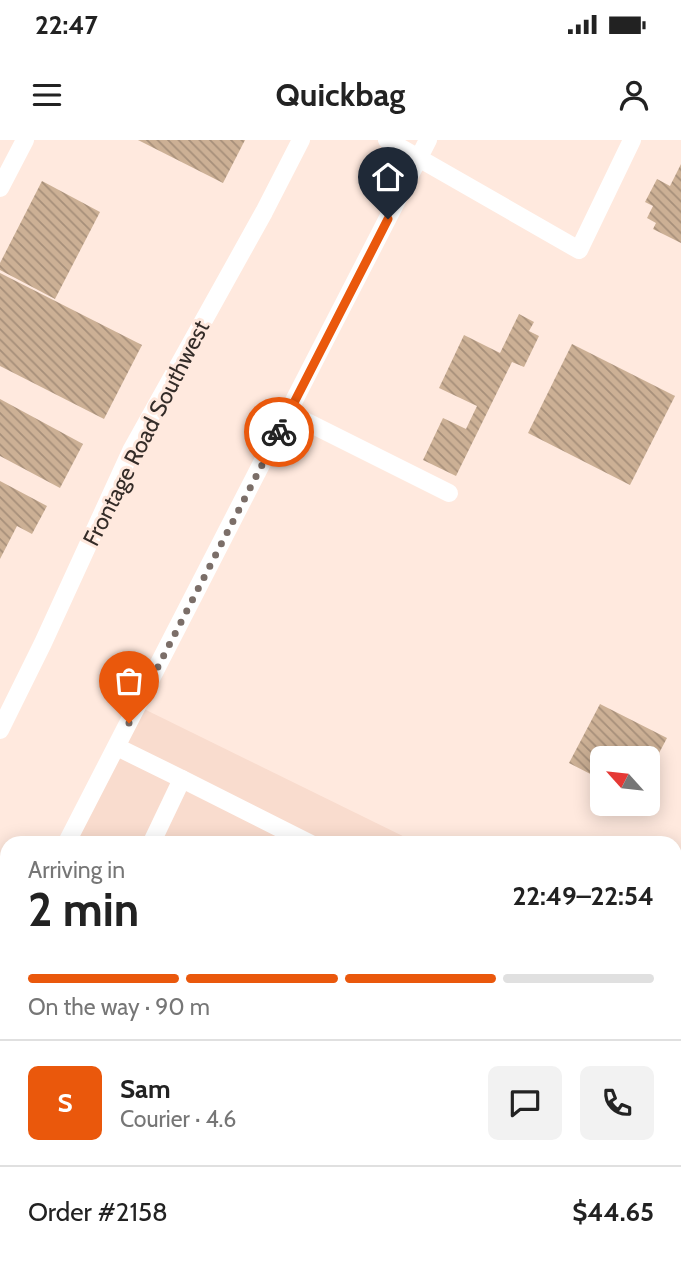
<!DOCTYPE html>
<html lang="en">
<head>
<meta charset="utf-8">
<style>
	body { margin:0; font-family:Cabin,sans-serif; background:#f2f2f2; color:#222; height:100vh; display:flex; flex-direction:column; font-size:26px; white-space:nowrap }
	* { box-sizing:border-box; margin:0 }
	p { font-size:23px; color:#767676 }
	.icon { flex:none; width:38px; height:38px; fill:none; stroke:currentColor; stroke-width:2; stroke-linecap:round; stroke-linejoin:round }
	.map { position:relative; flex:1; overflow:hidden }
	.sheet { position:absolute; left:0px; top:696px; width:682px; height:436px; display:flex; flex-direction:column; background:#fff; border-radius:21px 21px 0 0; box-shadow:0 4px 18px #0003 }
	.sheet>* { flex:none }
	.needle { width:46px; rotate:297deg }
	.controls { position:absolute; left:590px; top:606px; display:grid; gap:14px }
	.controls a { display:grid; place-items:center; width:70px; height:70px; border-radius:10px; background:#fff; box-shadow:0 4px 18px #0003; font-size:35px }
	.pin { position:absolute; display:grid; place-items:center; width:60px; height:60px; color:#fff; margin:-72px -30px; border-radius:50% 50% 50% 0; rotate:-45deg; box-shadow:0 0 7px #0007 }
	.pin .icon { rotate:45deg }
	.courier { position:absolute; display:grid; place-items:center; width:70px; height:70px; margin:-35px; border:5px solid #ea580c; border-radius:50%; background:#fff; color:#222; box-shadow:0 2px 9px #0007 }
	.overview em { font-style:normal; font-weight:700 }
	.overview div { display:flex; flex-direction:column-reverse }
	.overview { display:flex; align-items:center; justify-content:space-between; height:119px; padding:0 28px }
	h1 { font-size:46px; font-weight:700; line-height:52px }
	.bar { display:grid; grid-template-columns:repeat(4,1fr); gap:10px 7px; align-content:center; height:84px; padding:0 28px }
	.bar i { height:9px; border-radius:5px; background:#e0e0e0 }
	.bar .current { background:#ea580c }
	.bar p { grid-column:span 4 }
	.line { display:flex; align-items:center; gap:18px; padding:0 28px; border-top:2px solid #e0e0e0 }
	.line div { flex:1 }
	.round { display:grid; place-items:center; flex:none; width:74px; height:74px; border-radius:10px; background:#f2f2f2 }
	.status { display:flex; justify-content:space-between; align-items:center; height:49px; padding:0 35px; background:#fff; direction:ltr }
	.status svg { height:19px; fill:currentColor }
	header { display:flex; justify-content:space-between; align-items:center; height:91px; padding:0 28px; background:#fff; font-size:32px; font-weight:700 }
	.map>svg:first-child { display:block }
	.built { fill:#f9dcce }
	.building { fill:url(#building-back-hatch) }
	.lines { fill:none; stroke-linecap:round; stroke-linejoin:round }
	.minor { stroke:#fff; stroke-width:18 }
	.highway { stroke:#fff; stroke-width:26 }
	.done { stroke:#7b6e68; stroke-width:7; stroke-dasharray:0 12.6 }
	.route { stroke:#ea580c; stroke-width:9 }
	.labels { text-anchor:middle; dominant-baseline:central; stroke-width:6; stroke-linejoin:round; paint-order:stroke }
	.street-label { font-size:23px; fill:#342c28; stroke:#ffe9de }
</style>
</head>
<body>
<div class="status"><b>22:47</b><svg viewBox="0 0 49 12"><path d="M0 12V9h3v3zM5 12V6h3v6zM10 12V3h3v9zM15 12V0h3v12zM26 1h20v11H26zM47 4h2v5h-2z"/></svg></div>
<header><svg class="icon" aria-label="menu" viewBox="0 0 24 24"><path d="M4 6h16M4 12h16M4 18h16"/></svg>Quickbag<svg class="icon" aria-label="person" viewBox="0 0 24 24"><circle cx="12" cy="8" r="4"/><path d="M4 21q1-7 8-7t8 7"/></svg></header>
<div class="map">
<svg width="681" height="1131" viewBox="0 0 681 1131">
	<defs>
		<pattern id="building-back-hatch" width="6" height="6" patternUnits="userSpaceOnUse" patternTransform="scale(1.75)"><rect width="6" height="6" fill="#ccb095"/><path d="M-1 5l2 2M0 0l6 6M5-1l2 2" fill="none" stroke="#a68f7a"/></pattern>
	</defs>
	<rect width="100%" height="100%" fill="#ffe9de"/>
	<g class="built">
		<polygon points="140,567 417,703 69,704"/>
		<polygon points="7,824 7,1125 378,1125 373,1131 0,1131 0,837"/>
	</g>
	<g class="building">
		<polygon points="138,0 245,0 223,43"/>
		<polygon points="681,24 681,103 653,89 656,83 647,78 653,66 645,62 657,39 670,46"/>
		<polygon points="42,41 100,72 55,159 0,130 0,123"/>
		<polygon points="0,133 142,205 104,279 0,226"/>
		<polygon points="519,174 534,182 529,191 539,196 524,227 512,222 456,336 423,320 443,278 466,289 477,266 439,248 464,195 500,213"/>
		<polygon points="572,204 675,256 630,345 528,293"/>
		<polygon points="0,259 83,304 60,348 0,316"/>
		<polygon points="0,341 47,366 32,394 17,386 0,419"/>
		<polygon points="600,564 667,598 648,634 648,618 602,618 602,640 569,623"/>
		<polygon points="78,1125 141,1125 138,1131 75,1131"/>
	</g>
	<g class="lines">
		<g class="minor">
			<polyline points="387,0 579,110 632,0"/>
			<polyline points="0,48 25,0"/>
			<polyline points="289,273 449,353"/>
			<polyline points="0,590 43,503 131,311 264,72 301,0"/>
			<polyline points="117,607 182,639 151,704"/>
			<polyline points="182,639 311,704"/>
			<polyline points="66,704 428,0"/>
			<polyline points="0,835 7,822"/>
			<polyline points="0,960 7,963"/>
			<polyline points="0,1027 7,1031"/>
			<polyline points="201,1125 205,1131"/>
			<polyline points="0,1129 4,1131"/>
			<polyline points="25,1131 27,1125"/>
			<polyline points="318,1131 324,1125"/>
		</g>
		<g class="highway">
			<polyline points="676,904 681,898"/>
			<polyline points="676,1022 681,1014"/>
			<polyline points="479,1131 484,1125"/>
			<polyline points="569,1131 574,1125"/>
			<polyline points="603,1131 607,1125"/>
		</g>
	</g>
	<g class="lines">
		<polyline class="done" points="129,583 279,292"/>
		<polyline class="route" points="279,292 388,79"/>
	</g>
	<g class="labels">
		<g class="street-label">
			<text transform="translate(146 293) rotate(-63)">Frontage Road Southwest</text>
		</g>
	</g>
</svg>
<div class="controls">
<a><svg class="needle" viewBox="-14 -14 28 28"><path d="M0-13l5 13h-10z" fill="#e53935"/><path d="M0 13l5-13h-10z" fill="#767676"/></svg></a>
</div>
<div class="pin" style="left:129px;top:583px;background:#ea580c"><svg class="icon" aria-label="bag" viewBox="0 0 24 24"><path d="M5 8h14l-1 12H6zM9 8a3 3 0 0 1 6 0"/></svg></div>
<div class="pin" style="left:388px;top:79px;background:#1f2937"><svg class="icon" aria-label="home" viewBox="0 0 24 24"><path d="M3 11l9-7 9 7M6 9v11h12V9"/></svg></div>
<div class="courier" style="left:279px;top:292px"><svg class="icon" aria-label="bike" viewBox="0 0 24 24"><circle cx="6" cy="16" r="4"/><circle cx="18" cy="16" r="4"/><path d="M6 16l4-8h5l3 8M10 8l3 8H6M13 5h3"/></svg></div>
<section class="sheet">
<div class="overview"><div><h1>2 min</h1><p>Arriving in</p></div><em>22:49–22:54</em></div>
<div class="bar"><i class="current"></i><i class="current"></i><i class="current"></i><i></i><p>On the way · 90 m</p></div>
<div class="line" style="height:126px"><b class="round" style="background:#ea580c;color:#fff">S</b><div><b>Sam</b><p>Courier · 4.6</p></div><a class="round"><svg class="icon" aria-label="chat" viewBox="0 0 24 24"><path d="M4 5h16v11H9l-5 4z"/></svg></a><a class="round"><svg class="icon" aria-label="phone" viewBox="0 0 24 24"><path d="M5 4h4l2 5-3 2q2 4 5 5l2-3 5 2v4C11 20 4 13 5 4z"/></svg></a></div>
<div class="line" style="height:91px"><div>Order #2158</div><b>$44.65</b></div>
</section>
</div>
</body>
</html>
